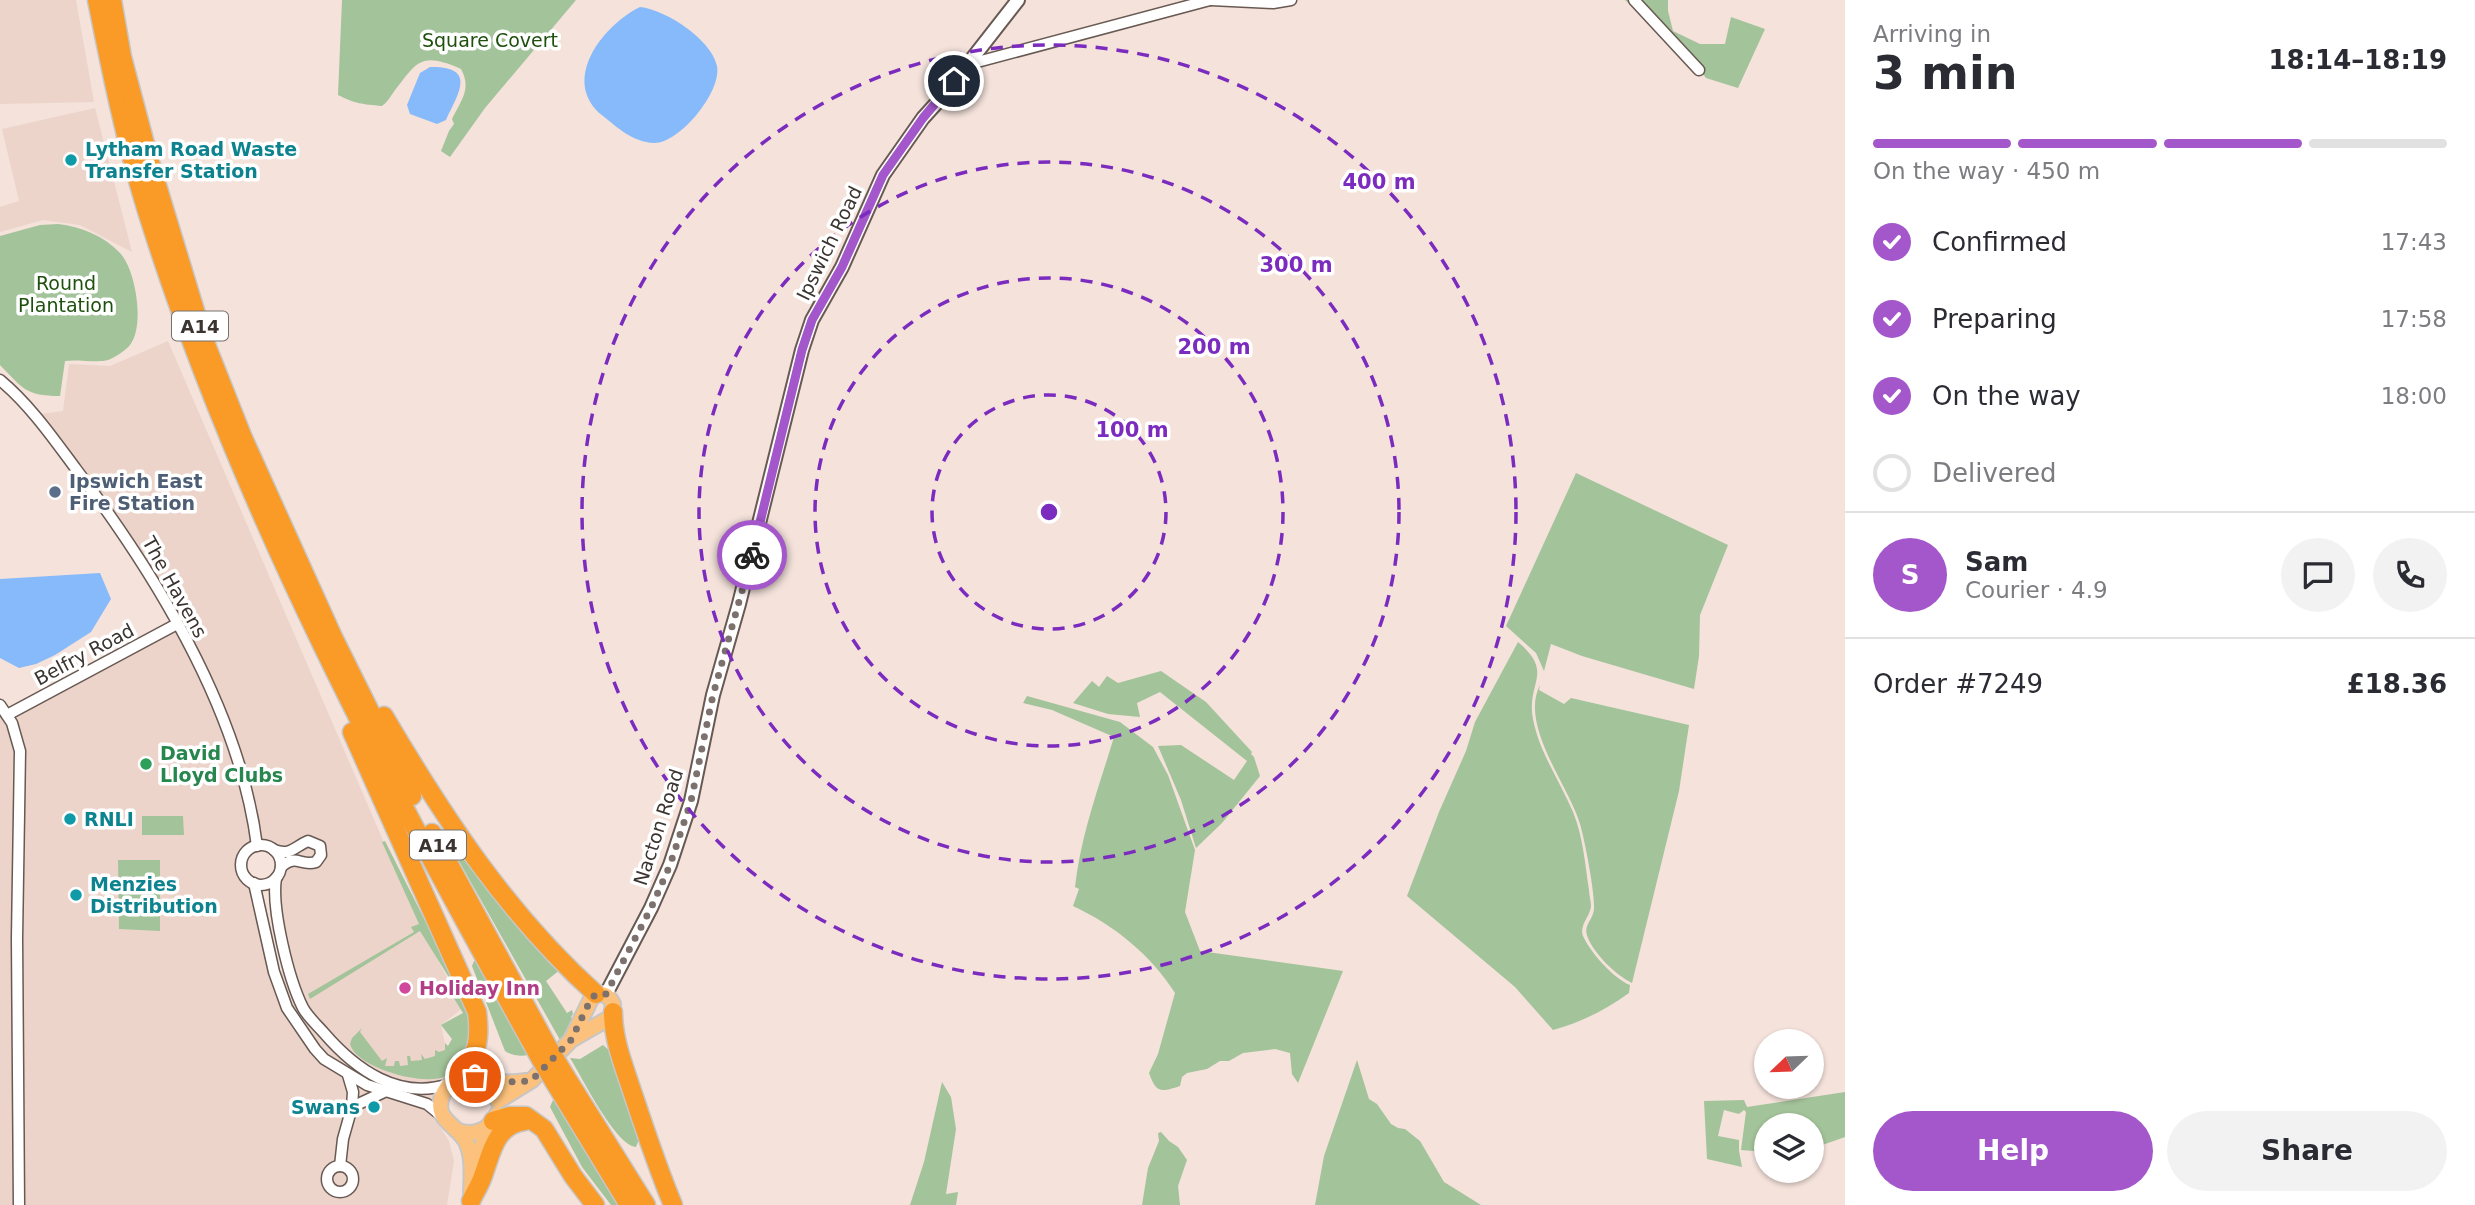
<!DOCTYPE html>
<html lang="en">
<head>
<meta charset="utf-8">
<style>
	body { margin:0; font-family:"DejaVu Sans",sans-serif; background:#f2f2f3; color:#2b2b33; height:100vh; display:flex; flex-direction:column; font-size:26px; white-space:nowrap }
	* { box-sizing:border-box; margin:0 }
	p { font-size:23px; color:#7c7c81 }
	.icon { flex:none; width:38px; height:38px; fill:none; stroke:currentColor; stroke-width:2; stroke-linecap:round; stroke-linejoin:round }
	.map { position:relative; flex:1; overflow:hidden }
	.details { display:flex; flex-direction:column; background:#fff; width:630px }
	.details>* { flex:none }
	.needle { width:46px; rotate:247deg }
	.fabs { position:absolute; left:1754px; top:1029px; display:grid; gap:14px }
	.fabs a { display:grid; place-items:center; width:70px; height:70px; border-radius:50%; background:#fff; box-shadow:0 2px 5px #0004; font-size:35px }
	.pin { position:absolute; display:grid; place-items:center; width:60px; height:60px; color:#fff; margin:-30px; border:4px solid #fff; border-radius:50%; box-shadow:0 2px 7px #0007 }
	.courier { position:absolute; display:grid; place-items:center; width:70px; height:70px; margin:-35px; border:5px solid #a357ca; border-radius:50%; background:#fff; color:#222; box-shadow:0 2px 9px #0007 }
	.summary em { font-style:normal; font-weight:600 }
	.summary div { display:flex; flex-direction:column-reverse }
	.summary { display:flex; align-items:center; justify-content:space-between; height:119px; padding:0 28px }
	h1 { font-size:46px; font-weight:600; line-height:52px }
	.bar { display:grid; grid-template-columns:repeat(4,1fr); gap:10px 7px; align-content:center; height:84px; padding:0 28px }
	.bar i { height:9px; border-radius:5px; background:#e1e1e2 }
	.bar .on { background:#a357ca }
	.bar p { grid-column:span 4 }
	.line { display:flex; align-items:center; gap:18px; padding:0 28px; border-top:2px solid #e1e1e2 }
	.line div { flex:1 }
	.round { display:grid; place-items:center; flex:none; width:74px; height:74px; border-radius:37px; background:#f2f2f3 }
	ol { padding:0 28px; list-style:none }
	li { display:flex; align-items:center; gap:21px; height:77px }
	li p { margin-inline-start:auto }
	li .icon { padding:7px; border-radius:50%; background:#a357ca; color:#fff; stroke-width:4 }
	li:last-child { color:#7c7c81 }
	li i { width:38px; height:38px; border:4px solid #e1e1e2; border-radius:50% }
	.button { display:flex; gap:14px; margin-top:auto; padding:14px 28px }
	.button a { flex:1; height:80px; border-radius:42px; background:#a357ca; color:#fff; font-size:28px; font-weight:600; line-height:80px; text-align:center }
	.button a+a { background:#f2f2f3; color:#2b2b33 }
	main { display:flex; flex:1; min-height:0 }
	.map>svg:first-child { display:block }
	.built { fill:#ecd4ca; fill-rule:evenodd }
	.green { fill:#a3c39a }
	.water { fill:#87bafa }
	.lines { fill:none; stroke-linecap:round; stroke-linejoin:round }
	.street-casing { stroke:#685953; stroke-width:13 }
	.secondary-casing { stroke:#685953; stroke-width:16 }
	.primary-casing { stroke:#c8c6c5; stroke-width:18 }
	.highway-casing { stroke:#c8c6c5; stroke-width:21 }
	.street { stroke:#fff; stroke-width:10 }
	.secondary { stroke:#fff; stroke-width:12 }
	.primary { stroke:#fcc27d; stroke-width:14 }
	.highway { stroke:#fa9a27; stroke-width:18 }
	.highway-bridge-casing { stroke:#c8c6c5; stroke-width:21; stroke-linecap:butt }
	.highway-bridge { stroke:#fa9a27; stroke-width:18 }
	.done { stroke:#7c716c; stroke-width:7; stroke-dasharray:0 12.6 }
	.route { stroke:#a357ca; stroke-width:9 }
	.ring { fill:none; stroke:#7b2cbf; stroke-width:3.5; stroke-dasharray:12 9 }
	.culture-dot { fill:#0f9aa8; stroke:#fff; stroke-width:2.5 }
	.service-dot { fill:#5c6f8a; stroke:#fff; stroke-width:2.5 }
	.leisure-dot { fill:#2e9e5b; stroke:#fff; stroke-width:2.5 }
	.hotel-dot { fill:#d1479c; stroke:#fff; stroke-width:2.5 }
	.labels { text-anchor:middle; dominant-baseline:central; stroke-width:7; stroke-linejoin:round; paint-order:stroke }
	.shield { fill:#fff; stroke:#76716f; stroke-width:2 }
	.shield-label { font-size:18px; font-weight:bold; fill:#3b3431 }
	.park-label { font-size:19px; fill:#1e500e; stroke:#fff }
	.culture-label { font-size:19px; font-weight:bold; fill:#0d838f; stroke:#fff; text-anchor:start }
	.street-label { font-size:19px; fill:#3b3431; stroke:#fff }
	.service-label { font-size:19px; font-weight:bold; fill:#4e5e75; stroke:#fff; text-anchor:start }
	.leisure-label { font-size:19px; font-weight:bold; fill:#27864d; stroke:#fff; text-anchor:start }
	.hotel-label { font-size:19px; font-weight:bold; fill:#b23c85; stroke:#fff; text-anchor:start }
	.centre { fill:#7b2cbf; stroke:#fff; stroke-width:3.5 }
	.ring-label { font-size:21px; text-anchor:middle; font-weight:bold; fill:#7b2cbf; stroke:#fff; stroke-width:7; stroke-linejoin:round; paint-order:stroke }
</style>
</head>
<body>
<main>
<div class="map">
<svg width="1845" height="1205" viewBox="0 0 1845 1205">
	<rect width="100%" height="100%" fill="#f4e2db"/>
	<g class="built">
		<polygon points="0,0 76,0 94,102 0,104"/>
		<polygon points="95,108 132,252 80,225 43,220 0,232 0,207 19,201 2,129"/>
		<path d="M 168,341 L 419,924 L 463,1008 L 441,1025 L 450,1068 L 437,1084 L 433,1101 L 436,1120 L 449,1141 L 454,1161 L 447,1205 L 0,1205 L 0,705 L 6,714 L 177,624 L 127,537 L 34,415 L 63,411 L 69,364 L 110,366 ZM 267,845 L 274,850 L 281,861 L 280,872 L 276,878 L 288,970 L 275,972 L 254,883 L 244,876 L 242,868 L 245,852 L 257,846 Z"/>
	</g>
	<g class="green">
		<path d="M 342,0 L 576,0 L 485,108 L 450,157 L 441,151 L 449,131 L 454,124 L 452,119 C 461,100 472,89 461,69 C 420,51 417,62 393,93 C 389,99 387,102 382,106 C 362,104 356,104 338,95 Z"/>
		<polygon points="1625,0 1668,0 1668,11 1673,31 1700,44 1725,44 1731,17 1765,29 1738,88 1706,78 1692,60"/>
		<path d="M 58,224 C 81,227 103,235 120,253 C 136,270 145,326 130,345 C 126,350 114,358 108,360 C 98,363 77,359 65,361 L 60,396 C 25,396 23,388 0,365 L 0,236 L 40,225 Z"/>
		<polygon points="1576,473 1728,545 1700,615 1699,656 1694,689 1582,656 1551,644 1544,671 1536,653 1506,626"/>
		<path d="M 1518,642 C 1555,673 1526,682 1533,719 C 1539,752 1560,781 1573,812 C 1583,836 1585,864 1589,890 C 1589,895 1591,901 1591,906 C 1590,917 1579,925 1583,936 C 1590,952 1614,979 1630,985 L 1629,993 C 1605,1010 1582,1022 1553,1030 L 1515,987 L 1407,896 L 1439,812 L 1466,751 L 1475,722 Z"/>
		<polygon points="1161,671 1206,702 1252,752 1251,754 1254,757 1260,776 1222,823 1196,848 1181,800 1158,746 1181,745 1234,780 1247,761 1160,692 1137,703 1140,717 1108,714 1073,703 1092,681 1099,687 1107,676 1118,683"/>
		<path d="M 1540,685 L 1539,690 L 1564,704 L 1571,698 L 1689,725 L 1679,791 L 1632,983 C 1616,975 1595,955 1588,938 C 1582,925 1593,921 1594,909 C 1595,893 1585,841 1580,824 C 1569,786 1519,725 1540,685 Z"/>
		<path d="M 1027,696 L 1120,722 L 1153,747 L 1168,775 L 1195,850 L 1185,912 L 1200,951 L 1343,971 L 1298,1083 L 1292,1074 L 1290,1053 L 1275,1049 L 1243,1053 L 1229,1061 L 1220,1061 L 1207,1069 L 1187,1073 L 1182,1077 L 1180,1086 C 1159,1093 1156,1092 1149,1073 L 1158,1054 L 1175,993 C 1151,955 1114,925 1073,906 L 1079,889 L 1075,887 C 1081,834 1099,787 1114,737 L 1052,710 L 1023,703 Z"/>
		<polygon points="142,816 183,816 184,835 142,835"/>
		<path d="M 385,841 L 479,1028 C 471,1047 465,1066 446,1076 C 425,1087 356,1068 350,1044 L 352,1038 L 362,1028 L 360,1032 L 382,1061 L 387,1058 L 385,1066 L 394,1066 L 395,1061 L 399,1061 L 400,1066 L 408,1065 L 407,1056 L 410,1056 L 411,1061 L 422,1060 L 421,1054 L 425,1059 L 435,1056 L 435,1050 L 439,1052 L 445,1050 L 445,1043 L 448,1046 L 452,1039 L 441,1025 L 463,1013 L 450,992 L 446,994 L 453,988 L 453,984 L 420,931 L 310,999 L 308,994 L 414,932 L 411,927 L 419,924 L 382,842 Z"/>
		<polygon points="455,842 561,969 546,981 567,1013 572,1010 573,1014 571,1017 573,1020 564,1047 451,847 451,844"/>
		<polygon points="118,860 160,860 160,931 119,929"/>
		<path d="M 481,960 L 531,1054 C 524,1057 512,1056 505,1051 L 472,966 L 474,961 Z"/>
		<path d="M 603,1045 L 612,1053 L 639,1139 L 636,1147 C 615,1145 582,1077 570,1058 L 580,1059 Z"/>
		<polygon points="1357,1060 1369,1099 1377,1104 1391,1124 1398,1128 1405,1129 1420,1141 1444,1182 1481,1205 1315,1205 1324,1156"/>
		<polygon points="942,1082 951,1097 956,1129 946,1194 958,1192 956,1205 910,1205 924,1162"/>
		<polygon points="1845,1092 1845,1137 1811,1149 1811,1125 1766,1125 1766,1152 1741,1150 1746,1112 1744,1110 1739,1114 1724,1110 1718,1136 1739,1140 1739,1151 1742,1167 1707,1159 1704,1101 1744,1100 1747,1107"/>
		<polygon points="554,1098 627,1205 611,1205 582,1167 550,1107"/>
		<polygon points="1161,1132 1169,1141 1178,1147 1187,1160 1178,1186 1180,1205 1142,1205 1148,1168 1159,1141 1158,1133"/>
	</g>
	<g class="water">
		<path d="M 640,7 C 666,10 711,39 717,66 C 722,92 679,144 654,143 C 633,142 618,128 603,116 C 559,81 603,25 640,7 Z"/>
		<path d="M 430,67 C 478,66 458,94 446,120 L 437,124 L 410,114 L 407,105 L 420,73 Z"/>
		<polygon points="100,573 111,599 91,632 55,655 36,664 19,668 0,658 0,579"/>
	</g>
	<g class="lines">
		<defs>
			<g id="street">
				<polyline points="1211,0 1273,3 1291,0"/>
				<polyline points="1634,0 1699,70"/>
				<polyline points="966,65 1210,0"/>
				<path d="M 0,380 C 30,405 53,438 76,469 C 157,576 240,711 257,846"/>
				<polyline points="0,705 12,723 20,751 17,938 19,1205"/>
				<polyline points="7,715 177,624"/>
				<circle cx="261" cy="865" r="20"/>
				<path d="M 274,850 C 291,856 294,847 308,841 L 320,846 L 321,855 L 316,862 C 301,867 296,853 281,867"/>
				<path d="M 276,878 C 271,909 289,980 303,1008 C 308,1017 317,1025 324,1033 C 355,1069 399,1101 449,1084"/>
				<polyline points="254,883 274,972 287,1008 315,1049 324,1059 367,1085 427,1104 443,1117"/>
				<polyline points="352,1107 384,1092"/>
				<polyline points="340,1166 343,1139 352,1107 353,1092 348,1075"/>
				<circle cx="340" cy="1179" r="13"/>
			</g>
			<polyline id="secondary" points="606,994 651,908 670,865 691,801 713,695 739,604 802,350 812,320 842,267 883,175 923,118 943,96 1018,0"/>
			<g id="primary">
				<path d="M 498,1101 L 532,1080 L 571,1040 L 611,1017 L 613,1004 C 608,994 601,991 592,997 L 571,1040"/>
				<path d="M 456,1130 C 473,1137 489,1131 497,1114"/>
				<polyline points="473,1169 490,1124"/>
				<path d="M 471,1198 C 471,1181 474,1160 467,1144 C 460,1125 431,1121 443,1094 C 447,1085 454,1079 463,1077 C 474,1075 480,1080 489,1081 C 501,1083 515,1083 527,1081"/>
			</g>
			<g id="highway">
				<path d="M 97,0 C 111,70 125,140 146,208 C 239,508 389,785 540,1058"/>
				<polyline points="112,0 122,57 149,159 203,337 243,438 333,637 412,796"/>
				<path d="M 384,716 C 444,818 508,915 596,994"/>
				<path d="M 352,732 L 477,1012 C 481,1042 477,1052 460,1077"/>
				<polyline points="432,833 549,1049"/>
				<path d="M 613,1012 C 613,1041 625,1069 634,1097 C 646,1133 658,1169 673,1205"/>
				<polyline points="566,1077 646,1205"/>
				<polyline points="555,1083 629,1205"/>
				<polyline points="493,1121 510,1116 526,1116 544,1129 573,1176 595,1205"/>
				<path d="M 471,1201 C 474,1194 478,1188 481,1181 C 491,1157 493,1125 525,1121"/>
			</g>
		</defs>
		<use href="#street" class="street-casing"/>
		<use href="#secondary" class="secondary-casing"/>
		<use href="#primary" class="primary-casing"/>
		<use href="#highway" class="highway-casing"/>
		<use href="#street" class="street"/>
		<use href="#secondary" class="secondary"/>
		<use href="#primary" class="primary"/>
		<use href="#highway" class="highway"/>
		<defs>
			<g id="highway-bridge">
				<polyline points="549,1049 566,1077"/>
				<polyline points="540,1058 555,1083"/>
			</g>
		</defs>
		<use href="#highway-bridge" class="highway-bridge-casing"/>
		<use href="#highway-bridge" class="highway-bridge"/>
	</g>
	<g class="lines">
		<polyline class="done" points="475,1077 486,1081 519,1082 532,1080 571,1040 592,997 601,993 606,994 651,908 670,865 691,801 713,695 752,555"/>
		<polyline class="route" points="752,555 802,350 812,320 842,267 883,175 923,118 954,81"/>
	</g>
	<g class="ring">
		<circle cx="1049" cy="512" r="117"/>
		<circle cx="1049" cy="512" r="234"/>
		<circle cx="1049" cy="512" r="350"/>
		<circle cx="1049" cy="512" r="467"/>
	</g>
	<g class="culture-dot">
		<circle cx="71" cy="160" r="7"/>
		<circle cx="70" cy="819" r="7"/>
		<circle cx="76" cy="895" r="7"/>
		<circle cx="374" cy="1107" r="7"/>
	</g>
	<circle class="service-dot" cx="55" cy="492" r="7"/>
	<circle class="leisure-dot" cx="146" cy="764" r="7"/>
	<circle class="hotel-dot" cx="405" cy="988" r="7"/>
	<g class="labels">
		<g class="shield">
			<rect x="172" y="311.5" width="56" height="29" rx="5"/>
			<rect x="410" y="830.5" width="56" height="29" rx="5"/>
		</g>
		<g class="shield-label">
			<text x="200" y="326">A14</text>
			<text x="438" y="845">A14</text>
		</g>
		<g class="park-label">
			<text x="490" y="40">Square Covert</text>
			<text x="66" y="283">Round<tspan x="66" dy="22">Plantation</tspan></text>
		</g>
		<g class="culture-label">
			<text x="85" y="149">Lytham Road Waste<tspan x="85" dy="22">Transfer Station</tspan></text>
			<text x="84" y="819">RNLI</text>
			<text x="90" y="884">Menzies<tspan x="90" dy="22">Distribution</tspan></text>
			<text x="360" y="1107" text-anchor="end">Swans</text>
		</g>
		<g class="street-label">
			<text transform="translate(829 243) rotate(-64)">Ipswich Road</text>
			<text transform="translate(175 587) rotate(61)">The Havens</text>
			<text transform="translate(84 654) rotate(-28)">Belfry Road</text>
			<text transform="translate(658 827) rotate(-72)">Nacton Road</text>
		</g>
		<g class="service-label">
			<text x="69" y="481">Ipswich East<tspan x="69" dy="22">Fire Station</tspan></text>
		</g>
		<g class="leisure-label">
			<text x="160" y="753">David<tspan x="160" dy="22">Lloyd Clubs</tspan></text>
		</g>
		<g class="hotel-label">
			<text x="419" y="988">Holiday Inn</text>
		</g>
	</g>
	<circle cx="1049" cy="512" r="10" class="centre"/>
	<g class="ring-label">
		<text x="1379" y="189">400 m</text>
		<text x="1296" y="272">300 m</text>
		<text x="1214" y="354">200 m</text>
		<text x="1132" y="437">100 m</text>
	</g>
</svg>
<div class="fabs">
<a><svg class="needle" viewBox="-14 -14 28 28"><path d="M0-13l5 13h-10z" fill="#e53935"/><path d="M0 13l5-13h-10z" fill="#7c7c81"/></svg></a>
<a><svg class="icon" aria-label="layers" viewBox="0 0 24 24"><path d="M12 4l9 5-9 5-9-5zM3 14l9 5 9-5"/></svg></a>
</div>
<div class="pin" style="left:475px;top:1077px;background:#ea580c"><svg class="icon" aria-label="bag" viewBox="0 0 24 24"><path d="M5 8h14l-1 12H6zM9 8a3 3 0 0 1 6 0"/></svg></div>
<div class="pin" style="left:954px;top:81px;background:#1f2937"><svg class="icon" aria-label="home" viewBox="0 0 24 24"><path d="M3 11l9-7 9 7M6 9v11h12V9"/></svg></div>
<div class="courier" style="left:752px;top:555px"><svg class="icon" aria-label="bike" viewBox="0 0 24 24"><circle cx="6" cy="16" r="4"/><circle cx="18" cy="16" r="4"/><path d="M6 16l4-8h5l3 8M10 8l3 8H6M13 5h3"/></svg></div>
</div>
<section class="details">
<div class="summary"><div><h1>3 min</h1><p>Arriving in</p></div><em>18:14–18:19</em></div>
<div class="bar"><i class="on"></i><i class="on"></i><i class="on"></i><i></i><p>On the way · 450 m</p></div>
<ol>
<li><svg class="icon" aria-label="check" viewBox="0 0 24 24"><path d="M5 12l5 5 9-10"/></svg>Confirmed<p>17:43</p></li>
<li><svg class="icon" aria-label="check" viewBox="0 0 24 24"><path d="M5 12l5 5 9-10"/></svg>Preparing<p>17:58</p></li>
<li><svg class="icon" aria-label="check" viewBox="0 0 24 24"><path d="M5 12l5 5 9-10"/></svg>On the way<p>18:00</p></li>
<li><i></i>Delivered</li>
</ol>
<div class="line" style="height:126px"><b class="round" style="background:#a357ca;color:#fff">S</b><div><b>Sam</b><p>Courier · 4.9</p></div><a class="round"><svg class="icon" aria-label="chat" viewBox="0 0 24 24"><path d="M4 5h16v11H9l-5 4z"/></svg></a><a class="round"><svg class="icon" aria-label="phone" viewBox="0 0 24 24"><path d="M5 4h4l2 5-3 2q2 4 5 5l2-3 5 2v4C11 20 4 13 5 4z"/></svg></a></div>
<div class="line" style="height:91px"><div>Order #7249</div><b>£18.36</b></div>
<div class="button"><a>Help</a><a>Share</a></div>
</section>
</main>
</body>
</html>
